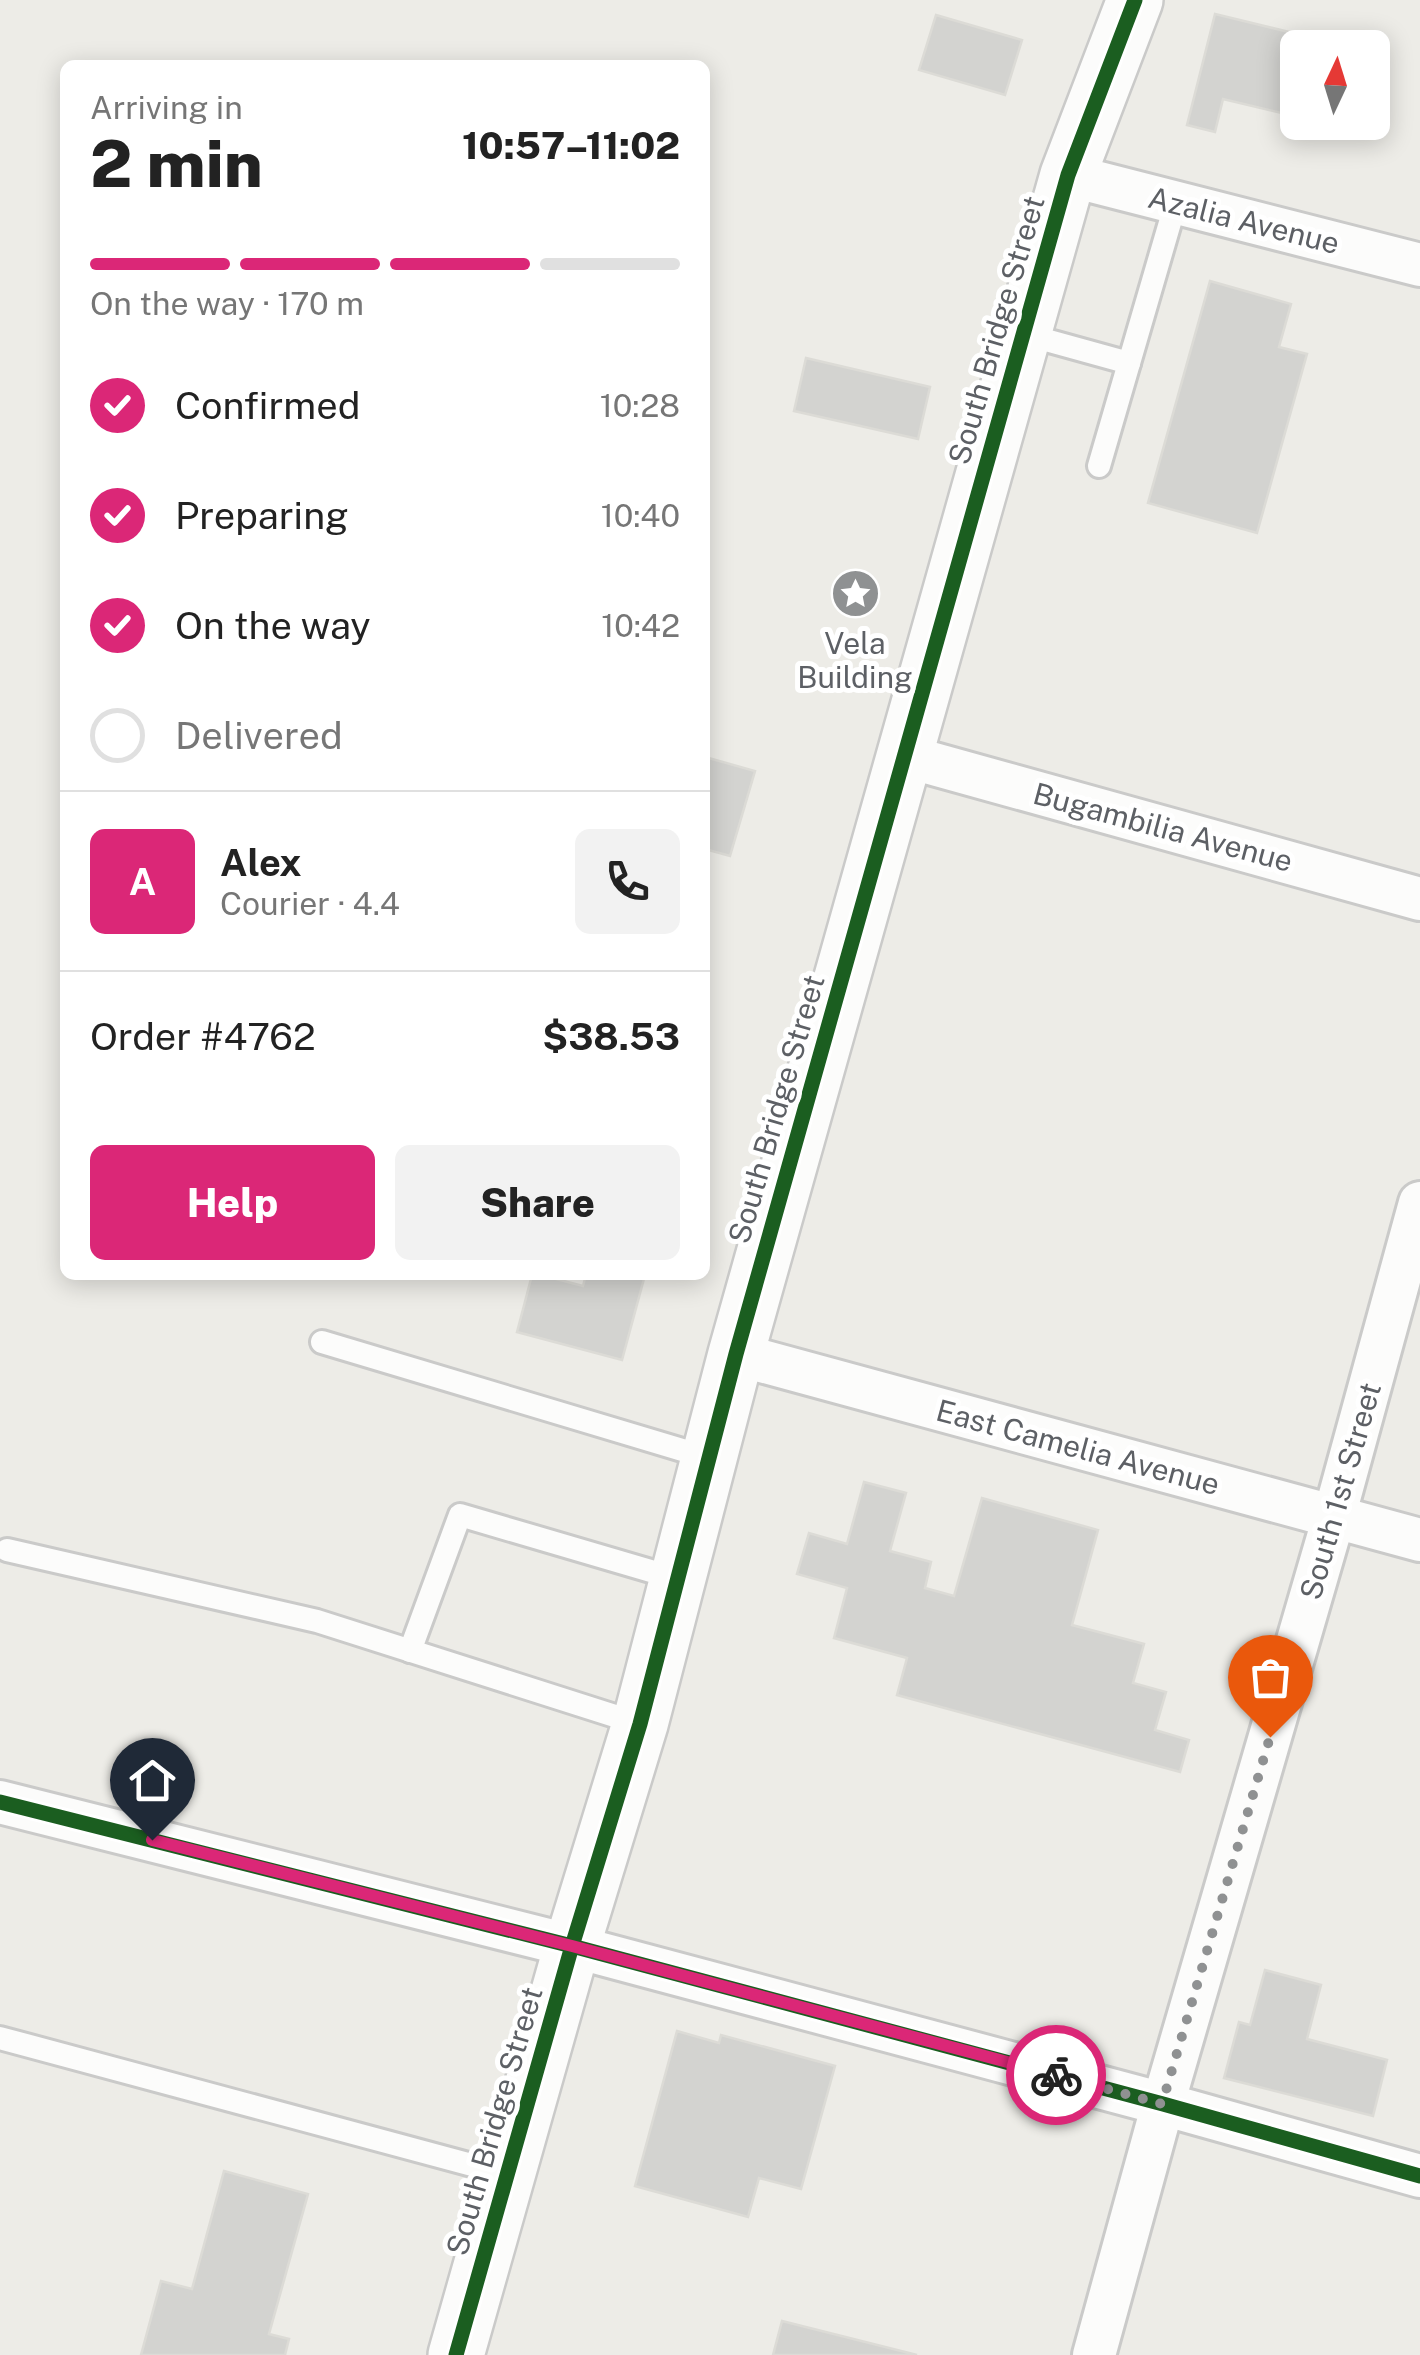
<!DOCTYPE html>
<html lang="en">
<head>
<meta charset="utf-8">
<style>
	body { margin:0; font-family:"Public Sans",sans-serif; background:#f2f2f2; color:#222; height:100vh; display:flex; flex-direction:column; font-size:38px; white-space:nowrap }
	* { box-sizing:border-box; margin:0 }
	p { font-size:32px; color:#767676 }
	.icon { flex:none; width:55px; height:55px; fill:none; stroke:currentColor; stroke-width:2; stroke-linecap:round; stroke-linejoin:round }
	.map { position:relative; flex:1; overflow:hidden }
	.panel { position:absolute; left:60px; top:60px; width:650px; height:1220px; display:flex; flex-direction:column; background:#fff; border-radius:15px; box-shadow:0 5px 25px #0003 }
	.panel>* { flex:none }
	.needle { width:65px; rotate:4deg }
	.tools { position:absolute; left:1280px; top:30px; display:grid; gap:20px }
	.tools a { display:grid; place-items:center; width:110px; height:110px; border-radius:15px; background:#fff; box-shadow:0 5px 25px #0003; font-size:50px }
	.pin { position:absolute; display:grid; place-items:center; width:85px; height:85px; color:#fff; margin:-102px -42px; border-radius:50% 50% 50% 0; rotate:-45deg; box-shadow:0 0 10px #0007 }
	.pin .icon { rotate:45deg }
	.courier { position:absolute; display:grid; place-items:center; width:100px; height:100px; margin:-50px; border:8px solid #db2777; border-radius:50%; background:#fff; color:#222; box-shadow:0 2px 12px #0007 }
	.head em { font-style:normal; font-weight:800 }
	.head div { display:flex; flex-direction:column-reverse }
	.head { display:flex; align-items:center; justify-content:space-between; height:170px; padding:0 30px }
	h1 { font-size:65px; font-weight:800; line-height:75px }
	.bar { display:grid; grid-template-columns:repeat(4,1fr); gap:15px 10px; align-content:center; height:120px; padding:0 30px }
	.bar i { height:12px; border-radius:8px; background:#e0e0e0 }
	.bar .on { background:#db2777 }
	.bar p { grid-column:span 4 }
	.line { display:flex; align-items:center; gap:25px; padding:0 30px; border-top:2px solid #e0e0e0 }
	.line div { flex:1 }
	.round { display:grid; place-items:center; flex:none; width:105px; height:105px; border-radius:15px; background:#f2f2f2 }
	ol { padding:0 30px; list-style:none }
	li { display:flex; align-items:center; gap:30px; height:110px }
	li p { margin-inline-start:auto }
	li .icon { padding:10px; border-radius:50%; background:#db2777; color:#fff; stroke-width:4 }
	li:last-child { color:#767676 }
	li i { width:55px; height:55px; border:5px solid #e0e0e0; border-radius:50% }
	.action { display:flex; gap:20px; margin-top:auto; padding:20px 30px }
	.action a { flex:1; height:115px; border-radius:15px; background:#db2777; color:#fff; font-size:40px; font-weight:800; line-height:115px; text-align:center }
	.action a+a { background:#f2f2f2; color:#222 }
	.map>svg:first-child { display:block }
	.building { fill:#d3d3d0; stroke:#dcdbd6; stroke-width:2.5 }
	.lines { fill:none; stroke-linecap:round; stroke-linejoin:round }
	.service-casing { stroke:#cacac9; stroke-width:28 }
	.minor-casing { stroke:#cacac9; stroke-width:48 }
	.tertiary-casing { stroke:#cacac9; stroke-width:60 }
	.service { stroke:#fcfcfb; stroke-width:22 }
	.minor { stroke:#fcfcfb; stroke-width:42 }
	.tertiary { stroke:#fcfcfb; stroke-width:55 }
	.cycleway-casing { stroke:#fff; stroke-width:21 }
	.cycleway { stroke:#1b5e20; stroke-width:15 }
	.done { stroke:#8f9192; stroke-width:10; stroke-dasharray:0 18 }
	.route { stroke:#db2777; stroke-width:12 }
	.labels { text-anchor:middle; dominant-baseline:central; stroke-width:10; stroke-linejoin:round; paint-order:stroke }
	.street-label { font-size:30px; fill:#5d6065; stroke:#fff }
	.poi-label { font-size:30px; fill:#5d6065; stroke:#fff }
</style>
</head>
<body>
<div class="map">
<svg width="1420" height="2355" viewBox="0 0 1420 2355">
	<rect width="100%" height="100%" fill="#edece7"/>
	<g class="building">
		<polygon points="1215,14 1355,48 1298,48 1298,117 1223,99 1215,132 1187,125"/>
		<polygon points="936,15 1022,40 1005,95 919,70"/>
		<polygon points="1319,122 1348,122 1346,129"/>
		<polygon points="1210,281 1291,304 1279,347 1307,354 1257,533 1148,503"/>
		<polygon points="806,358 930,387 918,439 794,411"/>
		<polygon points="705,757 755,771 730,856 705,849"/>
		<polygon points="532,1275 541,1275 583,1286 586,1275 645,1275 622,1360 517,1332"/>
		<polygon points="864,1482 906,1493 890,1551 931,1562 925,1588 954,1596 982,1498 1098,1530 1072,1625 1144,1644 1133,1683 1166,1692 1155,1730 1189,1740 1180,1772 897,1695 907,1658 834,1638 847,1588 797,1574 809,1533 847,1544"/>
		<polygon points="1265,1970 1321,1985 1307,2039 1387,2060 1373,2116 1224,2078 1239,2022 1250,2025"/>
		<polygon points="677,2031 719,2043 721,2035 835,2066 801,2189 759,2178 748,2217 635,2186"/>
		<polygon points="224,2171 308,2194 269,2334 289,2339 285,2355 141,2355 161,2281 192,2289"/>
		<polygon points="782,2321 917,2355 773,2355"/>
	</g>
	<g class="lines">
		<defs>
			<g id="service">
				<polyline points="1024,334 1129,363"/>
				<polyline points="1099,466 1176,202"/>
				<polyline points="322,1342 709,1458"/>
				<polyline points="7,1550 317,1621 640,1724"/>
				<polyline points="410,1651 460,1515 678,1579"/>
				<polyline points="0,2038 509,2175"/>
			</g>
			<g id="minor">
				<polyline points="1068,175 1420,265"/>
				<polyline points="905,756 1420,899"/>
				<polyline points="736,1354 1420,1540"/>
				<polyline points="0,1802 572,1946 1163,2104 1420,2176"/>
				<polyline points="1094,2355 1163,2104 1334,1517 1420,1203"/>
			</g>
			<polyline id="tertiary" points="456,2355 572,1946 640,1724 736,1354 1068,175 1135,0"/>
		</defs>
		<use href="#service" class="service-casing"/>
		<use href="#minor" class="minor-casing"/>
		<use href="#tertiary" class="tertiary-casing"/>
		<use href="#service" class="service"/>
		<use href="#minor" class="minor"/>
		<use href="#tertiary" class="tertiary"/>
		<defs>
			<g id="cycleway">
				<polyline points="0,1802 572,1946 1163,2104 1420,2176"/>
				<polyline points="456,2355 572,1946 640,1724 736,1354 1068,175 1135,0"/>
			</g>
		</defs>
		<use href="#cycleway" class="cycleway-casing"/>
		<use href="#cycleway" class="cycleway"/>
	</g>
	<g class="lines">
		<polyline class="done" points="1056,2075 1162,2104 1270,1737"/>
		<polyline class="route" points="152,1840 572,1946 1056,2075"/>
	</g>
	<defs>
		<symbol id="sight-disc" viewBox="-11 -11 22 22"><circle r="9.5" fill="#8f9192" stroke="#fff"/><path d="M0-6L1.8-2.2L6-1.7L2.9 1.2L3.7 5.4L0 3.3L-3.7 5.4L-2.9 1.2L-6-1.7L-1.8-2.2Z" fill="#fff"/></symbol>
	</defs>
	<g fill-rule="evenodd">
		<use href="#sight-disc" x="828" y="566" width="55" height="55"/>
	</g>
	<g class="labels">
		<g class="street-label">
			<text transform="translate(1244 220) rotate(14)">Azalia Avenue</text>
			<text transform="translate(996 330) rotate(-74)">South Bridge Street</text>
			<text transform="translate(1163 827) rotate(15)">Bugambilia Avenue</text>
			<text transform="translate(776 1109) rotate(-74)">South Bridge Street</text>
			<text transform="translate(1078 1447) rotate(15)">East Camelia Avenue</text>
			<text transform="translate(1340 1491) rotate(-74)">South 1st Street</text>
			<text transform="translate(494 2121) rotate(-74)">South Bridge Street</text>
		</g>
		<g class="poi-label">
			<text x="855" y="643">Vela<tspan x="855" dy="34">Building</tspan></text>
		</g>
	</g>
</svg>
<div class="tools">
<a><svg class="needle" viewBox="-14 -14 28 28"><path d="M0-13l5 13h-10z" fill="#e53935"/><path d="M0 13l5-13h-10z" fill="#767676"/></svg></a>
</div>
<div class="pin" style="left:1270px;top:1737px;background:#ea580c"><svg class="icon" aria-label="bag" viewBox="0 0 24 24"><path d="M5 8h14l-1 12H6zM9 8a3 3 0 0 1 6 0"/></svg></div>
<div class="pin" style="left:152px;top:1840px;background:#1f2937"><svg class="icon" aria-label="home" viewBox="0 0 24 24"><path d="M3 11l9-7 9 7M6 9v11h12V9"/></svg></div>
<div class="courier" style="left:1056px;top:2075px"><svg class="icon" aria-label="bike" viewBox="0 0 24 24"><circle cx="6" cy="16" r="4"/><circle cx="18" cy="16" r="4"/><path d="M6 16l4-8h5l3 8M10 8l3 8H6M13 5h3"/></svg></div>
<section class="panel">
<div class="head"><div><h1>2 min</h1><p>Arriving in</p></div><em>10:57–11:02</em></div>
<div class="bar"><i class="on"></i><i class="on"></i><i class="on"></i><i></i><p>On the way · 170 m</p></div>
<ol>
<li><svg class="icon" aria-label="check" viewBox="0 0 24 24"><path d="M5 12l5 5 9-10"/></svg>Confirmed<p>10:28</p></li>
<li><svg class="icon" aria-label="check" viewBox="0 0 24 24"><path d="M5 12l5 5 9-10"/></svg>Preparing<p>10:40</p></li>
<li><svg class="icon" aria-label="check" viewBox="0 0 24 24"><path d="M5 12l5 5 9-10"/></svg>On the way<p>10:42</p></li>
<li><i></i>Delivered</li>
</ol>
<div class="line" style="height:180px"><b class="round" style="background:#db2777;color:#fff">A</b><div><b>Alex</b><p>Courier · 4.4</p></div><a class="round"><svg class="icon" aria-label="phone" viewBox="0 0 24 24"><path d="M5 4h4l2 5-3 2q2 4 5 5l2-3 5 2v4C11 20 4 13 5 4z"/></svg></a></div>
<div class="line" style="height:130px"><div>Order #4762</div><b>$38.53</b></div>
<div class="action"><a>Help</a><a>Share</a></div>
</section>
</div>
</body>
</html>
